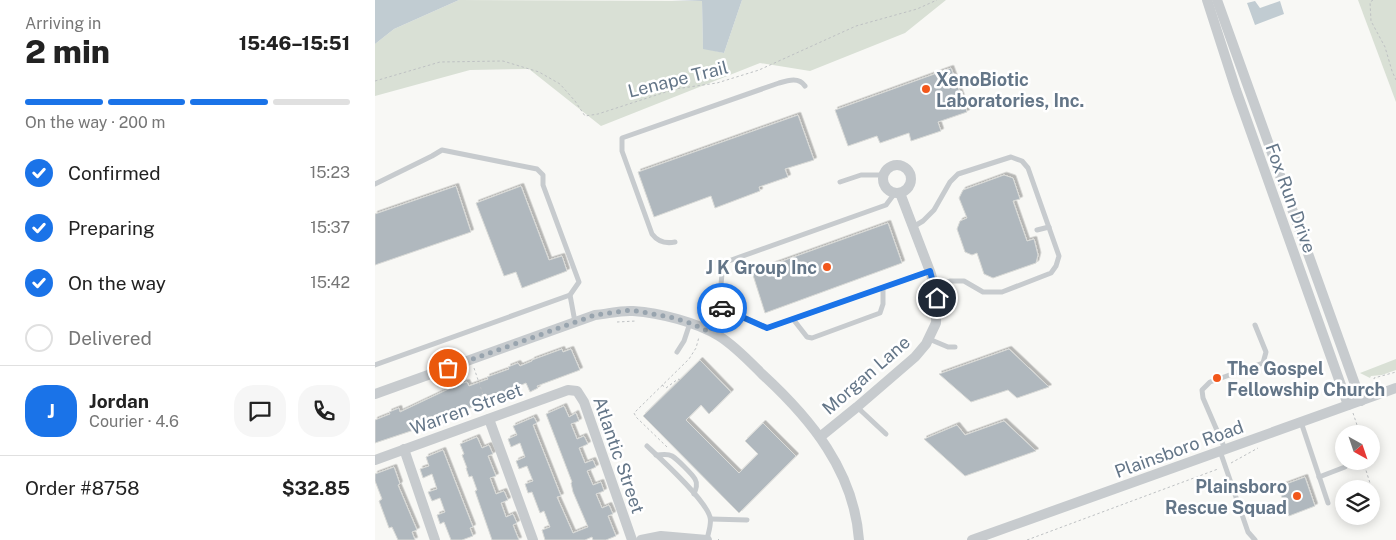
<!DOCTYPE html>
<html lang="en">
<head>
<meta charset="utf-8">
<style>
	body { margin:0; font-family:"Public Sans",sans-serif; background:#f6f6f6; color:#222; height:100vh; display:flex; flex-direction:column; font-size:19px; white-space:nowrap }
	* { box-sizing:border-box; margin:0 }
	p { font-size:16px; color:#767676 }
	.icon { flex:none; width:28px; height:28px; fill:none; stroke:currentColor; stroke-width:2; stroke-linecap:round; stroke-linejoin:round }
	.map { position:relative; flex:1; overflow:hidden }
	.details { display:flex; flex-direction:column; background:#fff; width:375px }
	.details>* { flex:none }
	.needle { width:32px; rotate:140deg }
	.tools { position:absolute; left:960px; top:425px; display:grid; gap:10px }
	.tools a { display:grid; place-items:center; width:45px; height:45px; border-radius:50%; background:#fff; box-shadow:0 2px 12px #0003; font-size:25px }
	.pin { position:absolute; display:grid; place-items:center; width:42px; height:42px; color:#fff; margin:-21px; border:2px solid #fff; border-radius:50%; box-shadow:0 1px 5px #0007 }
	.courier { position:absolute; display:grid; place-items:center; width:50px; height:50px; margin:-25px; border:4px solid #1a73e8; border-radius:50%; background:#fff; color:#222; box-shadow:0 1px 6px #0007 }
	.head em { font-style:normal; font-weight:800 }
	.head div { display:flex; flex-direction:column-reverse }
	.head { display:flex; align-items:center; justify-content:space-between; height:85px; padding:0 25px }
	h1 { font-size:32px; font-weight:800; line-height:38px }
	.bar { display:grid; grid-template-columns:repeat(4,1fr); gap:8px 5px; align-content:center; height:60px; padding:0 25px }
	.bar i { height:6px; border-radius:4px; background:#e0e0e0 }
	.bar .current { background:#1a73e8 }
	.bar p { grid-column:span 4 }
	.line { display:flex; align-items:center; gap:12px; padding:0 25px; border-top:1px solid #e0e0e0 }
	.line div { flex:1 }
	.round { display:grid; place-items:center; flex:none; width:52px; height:52px; border-radius:20px; background:#f6f6f6 }
	ol { padding:0 25px; list-style:none }
	li { display:flex; align-items:center; gap:15px; height:55px }
	li p { margin-inline-start:auto }
	li .icon { padding:5px; border-radius:50%; background:#1a73e8; color:#fff; stroke-width:4 }
	li:last-child { color:#767676 }
	li i { width:28px; height:28px; border:2px solid #e0e0e0; border-radius:50% }
	main { display:flex; flex:1; min-height:0 }
	.map>svg:first-child { display:block }
	.green { fill:#d9e0d5 }
	.water { fill:#c1ccd2 }
	.building { fill:#b0b8be; stroke:#d9dad7; filter:url(#shadow) }
	.lines { fill:none; stroke-linecap:round; stroke-linejoin:round }
	.path { stroke:#bec1c3; stroke-width:1; stroke-dasharray:2.5 2.5; stroke-linecap:butt }
	.lane { stroke:#c7cbce; stroke-width:5 }
	.street { stroke:#c7cbce; stroke-width:10 }
	.done { stroke:#98a4ae; stroke-width:5; stroke-dasharray:0 9 }
	.route { stroke:#1a73e8; stroke-width:6 }
	.poi-dot { fill:#f2571b; stroke:#fff; stroke-width:2 }
	.labels { text-anchor:middle; dominant-baseline:central; stroke-width:5; stroke-linejoin:round; paint-order:stroke }
	.street-label { font-size:18px; fill:#647688; stroke:#fff }
	.poi-label { font-size:18px; font-weight:bold; fill:#647688; stroke:#fff; text-anchor:start }
</style>
</head>
<body>
<main>
<section class="details">
<div class="head"><div><h1>2 min</h1><p>Arriving in</p></div><em>15:46–15:51</em></div>
<div class="bar"><i class="current"></i><i class="current"></i><i class="current"></i><i></i><p>On the way · 200 m</p></div>
<ol>
<li><svg class="icon" aria-label="check" viewBox="0 0 24 24"><path d="M5 12l5 5 9-10"/></svg>Confirmed<p>15:23</p></li>
<li><svg class="icon" aria-label="check" viewBox="0 0 24 24"><path d="M5 12l5 5 9-10"/></svg>Preparing<p>15:37</p></li>
<li><svg class="icon" aria-label="check" viewBox="0 0 24 24"><path d="M5 12l5 5 9-10"/></svg>On the way<p>15:42</p></li>
<li><i></i>Delivered</li>
</ol>
<div class="line" style="height:90px"><b class="round" style="background:#1a73e8;color:#fff">J</b><div><b>Jordan</b><p>Courier · 4.6</p></div><a class="round"><svg class="icon" aria-label="chat" viewBox="0 0 24 24"><path d="M4 5h16v11H9l-5 4z"/></svg></a><a class="round"><svg class="icon" aria-label="phone" viewBox="0 0 24 24"><path d="M5 4h4l2 5-3 2q2 4 5 5l2-3 5 2v4C11 20 4 13 5 4z"/></svg></a></div>
<div class="line" style="height:65px"><div>Order #8758</div><b>$32.85</b></div>
</section>
<div class="map">
<svg width="1021" height="540" viewBox="0 0 1021 540">
	<defs>
		<filter id="shadow"><feDropShadow dx="2.5" dy="-2.5" stdDeviation="0" flood-color="#0004"/></filter>
	</defs>
	<rect width="100%" height="100%" fill="#f8f8f5"/>
	<g class="green">
		<polygon points="84,0 327,1 328,48 349,53 367,0 571,0 530,33 435,71 385,63 226,126 154,69 95,70 0,96 0,44 19,29"/>
		<polygon points="983,0 1021,0 1021,102"/>
		<polygon points="1021,359 1021,370 1007,375 996,376 995,378 985,373"/>
	</g>
	<g class="water">
		<polygon points="0,0 84,0 19,29 0,44"/>
		<polygon points="297,0 367,0 349,53 328,49 327,1"/>
		<polygon points="880,1 885,8 905,1 909,14 880,25 872,3"/>
	</g>
	<g class="building">
		<polygon points="576,68 592,112 563,122 566,131 536,141 534,133 505,143 502,136 473,146 460,110"/>
		<polygon points="423,115 439,160 410,169 413,177 384,187 385,191 340,208 336,196 279,217 263,172"/>
		<polygon points="629,175 638,178 645,199 638,201 652,241 659,239 663,255 661,263 618,278 609,274 602,253 597,255 590,252 582,229 585,221 592,218 584,198 588,190"/>
		<polygon points="81,186 96,232 0,265 0,214"/>
		<polygon points="146,186 174,260 187,256 192,271 147,288 141,272 129,276 101,203"/>
		<polygon points="513,223 527,263 390,313 377,272"/>
		<polygon points="187,349 188,352 196,349 205,370 162,386 163,388 155,392 151,383 137,389 140,397 131,401 128,391 107,399 109,404 88,410 88,411 67,420 68,423 60,427 56,418 40,425 42,429 0,443 0,420 15,414 14,412 24,408 25,412 82,385 92,382 94,386 113,379 112,377 134,369 133,367 143,363 145,366 157,361 157,360"/>
		<polygon points="634,349 674,387 642,398 633,390 596,402 564,374"/>
		<polygon points="325,360 356,392 334,414 326,405 311,420 364,473 383,454 370,441 388,423 421,456 364,513 268,416"/>
		<polygon points="189,406 194,417 201,413 204,421 196,424 202,439 209,436 213,444 204,448 210,463 218,460 221,467 212,471 218,485 226,482 229,491 221,494 227,508 234,505 238,514 233,516 241,536 231,540 218,540 217,537 210,540 170,540 167,530 175,527 169,511 165,513 157,492 153,493 150,484 158,481 152,466 144,469 141,461 150,457 145,443 136,447 133,439 142,435 138,426 159,417 162,423 158,425 186,496 182,497 198,533 213,527 198,492 196,483 197,482 171,414"/>
		<polygon points="629,421 661,451 590,476 549,439 582,425 590,435"/>
		<polygon points="102,437 107,448 114,445 118,454 113,456 121,476 115,478 121,494 129,491 133,500 126,503 131,517 138,514 142,523 138,525 144,540 117,540 100,491 102,490 97,476 94,477 91,468 92,468 87,455 89,454 85,444"/>
		<polygon points="68,450 98,527 95,528 98,536 87,540 76,540 69,522 65,524 62,515 70,512 65,498 57,501 53,492 62,489 57,474 48,478 45,469 54,466 51,457"/>
		<polygon points="19,467 25,484 23,485 42,530 37,532 40,540 23,540 17,527 14,528 4,501 7,499 0,481 0,474"/>
		<polygon points="930,477 940,506 914,516 903,487"/>
	</g>
	<g class="lines">
		<g class="path">
			<polyline points="998,0 995,2 996,21 1010,47 1017,71 1021,80"/>
			<polyline points="0,81 65,62 128,61 164,72 185,84 200,101 210,116 223,114 300,89 342,83 384,70 481,26 542,9 562,0"/>
			<polyline points="242,322 261,321"/>
			<polyline points="99,368 113,409"/>
			<polyline points="1000,384 999,378 1021,372"/>
			<polyline points="287,385 291,388 303,379 305,380"/>
			<polyline points="978,413 985,434"/>
			<polyline points="292,447 261,417 259,413 314,359 321,348 324,337"/>
			<polyline points="988,461 995,483 995,489"/>
			<polyline points="856,463 883,448"/>
			<polyline points="988,518 988,516"/>
			<polyline points="343,540 344,539"/>
			<polyline points="652,540 843,469"/>
		</g>
		<g class="lane">
			<polyline points="465,182 486,175 509,175"/>
			<polyline points="0,184 57,156 67,150 162,169 168,175 168,185 204,282 195,295 200,322"/>
			<polyline points="520,193 511,205 348,263 344,306 392,328 555,271"/>
			<polyline points="538,227 548,221 559,210 575,182 583,174 636,157 647,161 653,168 684,256 681,266 676,273 627,292 608,292 589,281 575,281 560,287"/>
			<polyline points="662,230 674,227"/>
			<path d="M 300,242 C 290,244 283,242 277,234 L 247,151 L 247,138 L 404,83 C 414,80 424,77 430,86"/>
			<polyline points="418,319 432,337 437,338 505,313 508,304 508,288"/>
			<polyline points="335,332 344,306"/>
			<polyline points="554,339 573,347 580,347"/>
			<polyline points="302,352 309,341 315,323"/>
			<polyline points="0,365 195,295"/>
			<polyline points="482,407 511,434"/>
			<polyline points="926,422 953,503"/>
			<path d="M 272,446 C 287,460 330,499 335,517 C 337,524 333,533 332,540"/>
			<polyline points="850,449 828,398 827,390 835,382 888,363 891,352 880,325"/>
			<polyline points="845,451 873,532 880,540"/>
			<path d="M 281,455 C 286,455 292,453 297,456 C 302,459 317,474 320,479 C 323,484 321,489 319,494"/>
			<polyline points="944,477 970,467"/>
			<polyline points="980,517 980,516"/>
			<polyline points="336,519 372,520"/>
		</g>
		<g class="street">
			<polyline points="832,0 861,90 973,405"/>
			<polyline points="842,0 986,401"/>
			<circle cx="522" cy="179" r="14"/>
			<path d="M 0,394 L 220,315 C 232,314 246,310 258,311 C 285,313 321,322 344,336 C 360,346 374,361 387,374 C 436,419 479,471 484,540"/>
			<polyline points="114,419 158,540"/>
			<polyline points="445,437 482,407 540,357 551,344 561,323 562,298 556,274 525,193"/>
			<polyline points="29,449 60,540"/>
			<polyline points="0,460 193,390 202,391 209,402 257,540"/>
			<polyline points="266,540 286,536 332,540"/>
			<polyline points="597,540 1021,388"/>
		</g>
	</g>
	<g class="lines">
		<polyline class="done" points="73,368 220,315 256,310 295,317 315,323 335,332 344,306 347,308"/>
		<polyline class="route" points="347,308 392,328 555,271 562,298"/>
	</g>
	<g class="poi-dot">
		<circle cx="551" cy="89" r="5"/>
		<circle cx="452" cy="267" r="5"/>
		<circle cx="842" cy="378" r="5"/>
		<circle cx="922" cy="496" r="5"/>
	</g>
	<g class="labels">
		<g class="street-label">
			<text transform="translate(303 79) rotate(-14)">Lenape Trail</text>
			<text transform="translate(916 198) rotate(70)">Fox Run Drive</text>
			<text transform="translate(491 375) rotate(-41)">Morgan Lane</text>
			<text transform="translate(91 409) rotate(-20)">Warren Street</text>
			<text transform="translate(804 449) rotate(-20)">Plainsboro Road</text>
			<text transform="translate(244 455) rotate(71)">Atlantic Street</text>
		</g>
		<g class="poi-label">
			<text x="561" y="79">XenoBiotic<tspan x="561" dy="21">Laboratories, Inc.</tspan></text>
			<text x="442" y="267" text-anchor="end">J K Group Inc</text>
			<text x="852" y="368">The Gospel<tspan x="852" dy="21">Fellowship Church</tspan></text>
			<text x="912" y="486" text-anchor="end">Plainsboro<tspan x="912" dy="21">Rescue Squad</tspan></text>
		</g>
	</g>
</svg>
<div class="tools">
<a><svg class="needle" viewBox="-14 -14 28 28"><path d="M0-13l5 13h-10z" fill="#e53935"/><path d="M0 13l5-13h-10z" fill="#767676"/></svg></a>
<a><svg class="icon" aria-label="layers" viewBox="0 0 24 24"><path d="M12 4l9 5-9 5-9-5zM3 14l9 5 9-5"/></svg></a>
</div>
<div class="pin" style="left:73px;top:368px;background:#ea580c"><svg class="icon" aria-label="bag" viewBox="0 0 24 24"><path d="M5 8h14l-1 12H6zM9 8a3 3 0 0 1 6 0"/></svg></div>
<div class="pin" style="left:562px;top:298px;background:#1f2937"><svg class="icon" aria-label="home" viewBox="0 0 24 24"><path d="M3 11l9-7 9 7M6 9v11h12V9"/></svg></div>
<div class="courier" style="left:347px;top:308px"><svg class="icon" aria-label="car" viewBox="0 0 24 24"><path d="M5 17H2v-5l4-1 3-4h7l3 4 3 1v5h-3M9 17h6M6 11h13"/><circle cx="7" cy="17" r="2"/><circle cx="17" cy="17" r="2"/></svg></div>
</div>
</main>
</body>
</html>
